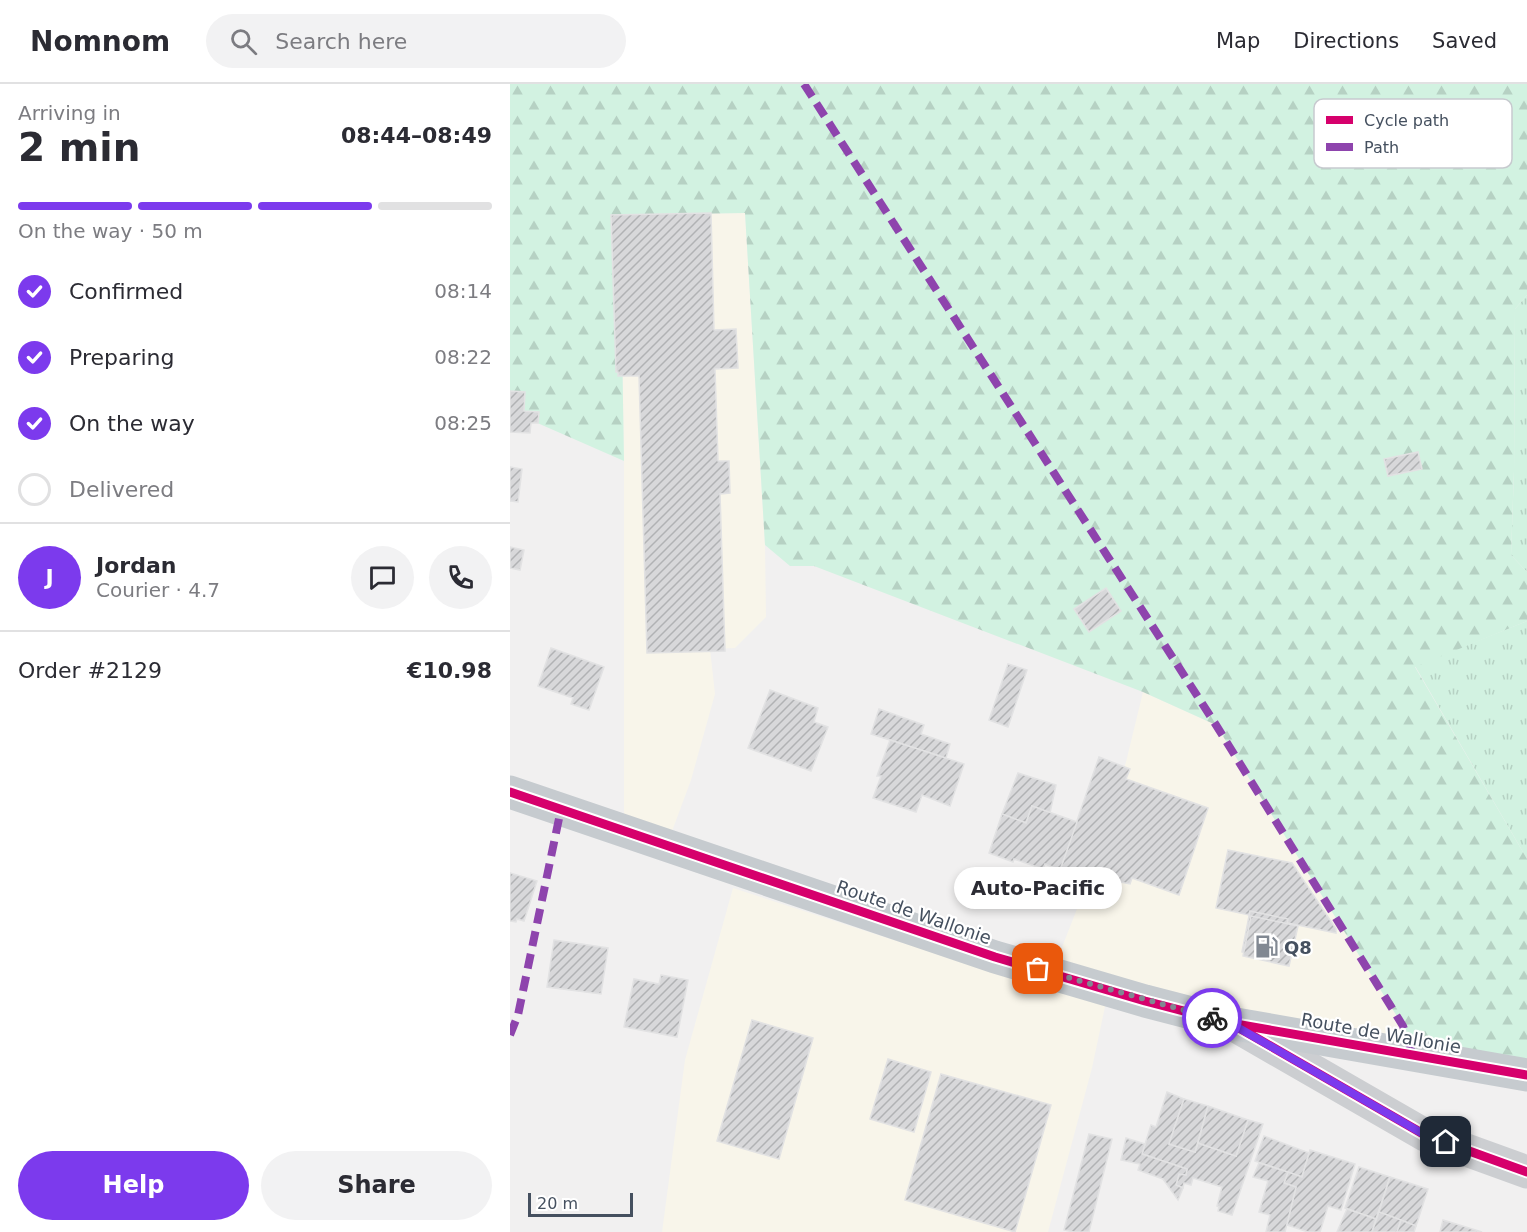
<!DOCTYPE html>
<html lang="en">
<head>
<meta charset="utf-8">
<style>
	body { margin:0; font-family:"DejaVu Sans",sans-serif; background:#f2f2f3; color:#2b2b33; height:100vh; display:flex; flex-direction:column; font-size:22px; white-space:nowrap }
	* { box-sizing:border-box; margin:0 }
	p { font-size:20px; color:#7c7c81 }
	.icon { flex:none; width:33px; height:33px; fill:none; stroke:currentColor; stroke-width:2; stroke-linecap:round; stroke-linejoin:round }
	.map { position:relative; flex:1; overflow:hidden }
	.side { display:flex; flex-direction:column; background:#fff; width:510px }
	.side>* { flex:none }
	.scale { position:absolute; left:18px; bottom:15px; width:105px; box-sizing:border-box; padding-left:6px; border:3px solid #45505f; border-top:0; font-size:16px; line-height:21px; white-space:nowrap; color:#45505f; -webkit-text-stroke:4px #fff; paint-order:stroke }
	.pin { position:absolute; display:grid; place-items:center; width:51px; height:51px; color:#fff; margin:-26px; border-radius:12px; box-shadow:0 3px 9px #0006 }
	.courier { position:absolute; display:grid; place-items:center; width:60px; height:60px; margin:-30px; border:4px solid #7c3aed; border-radius:50%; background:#fff; color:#222; box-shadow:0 2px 8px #0007 }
	.bubble { position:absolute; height:42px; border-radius:21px; background:#fff; box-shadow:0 3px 9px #0003; font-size:20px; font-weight:600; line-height:42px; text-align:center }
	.head em { font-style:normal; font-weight:600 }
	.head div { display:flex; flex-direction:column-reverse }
	.head { display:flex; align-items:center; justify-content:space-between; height:102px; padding:0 18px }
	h1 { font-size:39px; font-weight:600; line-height:45px }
	.bar { display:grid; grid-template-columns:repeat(4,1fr); gap:9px 6px; align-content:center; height:72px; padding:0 18px }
	.bar i { height:8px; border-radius:4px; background:#e1e1e2 }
	.bar .active { background:#7c3aed }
	.bar p { grid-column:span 4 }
	.line { display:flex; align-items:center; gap:15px; padding:0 18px; border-top:2px solid #e1e1e2 }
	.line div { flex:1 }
	.round { display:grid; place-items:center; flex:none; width:63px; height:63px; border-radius:32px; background:#f2f2f3 }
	ol { padding:0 18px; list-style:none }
	li { display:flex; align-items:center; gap:18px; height:66px }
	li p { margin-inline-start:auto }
	li .icon { padding:6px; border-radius:50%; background:#7c3aed; color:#fff; stroke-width:4 }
	li:last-child { color:#7c7c81 }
	li i { width:33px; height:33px; border:3px solid #e1e1e2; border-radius:50% }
	.cta { display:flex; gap:12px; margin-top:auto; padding:12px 18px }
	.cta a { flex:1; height:69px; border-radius:36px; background:#7c3aed; color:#fff; font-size:24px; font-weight:600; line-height:69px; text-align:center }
	.cta a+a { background:#f2f2f3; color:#2b2b33 }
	header { display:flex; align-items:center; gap:36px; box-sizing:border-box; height:84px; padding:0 30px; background:#fff; border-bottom:2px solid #e1e1e2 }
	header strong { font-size:28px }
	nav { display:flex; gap:33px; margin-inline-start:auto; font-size:21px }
	.search { width:420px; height:54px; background:#f2f2f3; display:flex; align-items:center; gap:15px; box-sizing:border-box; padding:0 21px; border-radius:33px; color:#7c7c81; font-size:22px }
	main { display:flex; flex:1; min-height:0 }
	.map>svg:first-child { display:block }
	.commercial { fill:#f8f5ea }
	.grass { fill:url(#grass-tufts) }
	.forest { fill:url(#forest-firs) }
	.building { fill:url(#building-hatch); stroke:#e2e2e3; stroke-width:1.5 }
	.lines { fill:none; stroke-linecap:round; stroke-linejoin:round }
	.minor { stroke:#ccced1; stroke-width:33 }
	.major { stroke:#c6cbcf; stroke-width:33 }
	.quiet { stroke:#8e44ad; stroke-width:8; stroke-dasharray:15 8; stroke-linecap:butt }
	.cycleway-casing { stroke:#fff; stroke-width:13 }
	.cycleway { stroke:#d6006c; stroke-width:9 }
	.done { stroke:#818892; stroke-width:6; stroke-dasharray:0 10.8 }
	.route { stroke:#7c3aed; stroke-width:8 }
	.labels { text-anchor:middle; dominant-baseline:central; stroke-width:4.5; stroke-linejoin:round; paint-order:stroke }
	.street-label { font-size:18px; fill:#45505f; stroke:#fff }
	.poi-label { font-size:18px; font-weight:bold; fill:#45505f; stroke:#fff; text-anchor:start }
	.key { fill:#fff; stroke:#c7cacf; stroke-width:1.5 }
	.key-label { font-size:16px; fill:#45505f }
</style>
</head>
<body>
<header>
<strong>Nomnom</strong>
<div class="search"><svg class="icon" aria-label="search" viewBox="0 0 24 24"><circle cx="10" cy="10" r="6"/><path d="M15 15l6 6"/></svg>Search here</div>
<nav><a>Map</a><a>Directions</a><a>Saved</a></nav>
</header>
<main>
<section class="side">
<div class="head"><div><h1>2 min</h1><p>Arriving in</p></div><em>08:44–08:49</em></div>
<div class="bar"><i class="active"></i><i class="active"></i><i class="active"></i><i></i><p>On the way · 50 m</p></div>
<ol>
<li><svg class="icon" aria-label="check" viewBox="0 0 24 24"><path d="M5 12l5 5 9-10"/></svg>Confirmed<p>08:14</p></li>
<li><svg class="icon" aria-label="check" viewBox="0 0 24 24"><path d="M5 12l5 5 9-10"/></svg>Preparing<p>08:22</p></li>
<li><svg class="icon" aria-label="check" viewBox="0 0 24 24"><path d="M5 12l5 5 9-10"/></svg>On the way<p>08:25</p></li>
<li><i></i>Delivered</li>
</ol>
<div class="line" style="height:108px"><b class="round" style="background:#7c3aed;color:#fff">J</b><div><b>Jordan</b><p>Courier · 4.7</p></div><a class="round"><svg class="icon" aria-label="chat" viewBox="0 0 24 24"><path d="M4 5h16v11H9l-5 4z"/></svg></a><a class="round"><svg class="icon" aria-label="phone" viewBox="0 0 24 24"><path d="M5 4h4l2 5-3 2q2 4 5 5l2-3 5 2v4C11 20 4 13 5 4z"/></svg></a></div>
<div class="line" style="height:78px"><div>Order #2129</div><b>€10.98</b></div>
<div class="cta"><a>Help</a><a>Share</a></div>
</section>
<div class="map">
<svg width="1017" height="1148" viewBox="0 0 1017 1148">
	<defs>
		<pattern id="grass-tufts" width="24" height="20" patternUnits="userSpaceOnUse" patternTransform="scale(1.5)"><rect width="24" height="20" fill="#d2f2e1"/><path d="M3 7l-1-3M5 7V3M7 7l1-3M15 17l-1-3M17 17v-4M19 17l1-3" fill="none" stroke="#b6d1c3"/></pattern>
		<pattern id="forest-firs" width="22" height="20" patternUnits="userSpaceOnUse" patternTransform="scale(1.5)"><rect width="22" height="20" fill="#d2f2e1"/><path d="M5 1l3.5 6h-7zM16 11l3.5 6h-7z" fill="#b6d1c3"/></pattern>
		<pattern id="building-hatch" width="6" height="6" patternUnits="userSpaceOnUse" patternTransform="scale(1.5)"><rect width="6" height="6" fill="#d8d8da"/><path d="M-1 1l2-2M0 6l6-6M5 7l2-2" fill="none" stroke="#b1b2b4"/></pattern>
	</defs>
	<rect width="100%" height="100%" fill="#f1f0f0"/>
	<g class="commercial">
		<polygon points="235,129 255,461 256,533 225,564 200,565 205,610 181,696 161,750 114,735 114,377 110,131"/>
		<polygon points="633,608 706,641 893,942 898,957 712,921 547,876 576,802 616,678"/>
		<polygon points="223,804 396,860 596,918 582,984 538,1148 152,1148 175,976"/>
	</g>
	<g class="grass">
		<polygon points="1017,211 1017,488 1001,471 1004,387 1005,225"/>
		<polygon points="1017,537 1017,775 905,582"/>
	</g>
	<polygon class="forest" points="0,0 1017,0 1017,211 1005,225 1004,387 1001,471 1017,488 1017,537 905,583 1017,775 1017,991 903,972 893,942 706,641 633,608 304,482 280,482 255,461 235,129 110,131 114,377 0,327"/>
	<g class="building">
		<polygon points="201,129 204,246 226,245 228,284 205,285 208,377 219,377 220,409 210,410 215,567 137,569 129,292 108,292 108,288 106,288 101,131"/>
		<polygon points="0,307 15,308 14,327 29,328 28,339 21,339 20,349 0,348"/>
		<polygon points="908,368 912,385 878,392 874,375"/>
		<polygon points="0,383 12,385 8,418 0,417"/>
		<polygon points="0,463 14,466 10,486 0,484"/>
		<polygon points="596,504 611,527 579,548 564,525"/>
		<polygon points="41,564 94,583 79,626 61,620 63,614 28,602"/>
		<polygon points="498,580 517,586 498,643 479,636"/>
		<polygon points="260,606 308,624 304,638 318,643 301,687 238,664"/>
		<polygon points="369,625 414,641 411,650 440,660 436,674 361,650"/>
		<polygon points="380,656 454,680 440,722 412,711 406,728 363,714 371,692 367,692"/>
		<polygon points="589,673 620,685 616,695 698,724 669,811 622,794 620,800 550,786"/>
		<polygon points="508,689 546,701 540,729 522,722 516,739 492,730"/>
		<polygon points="522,722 567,738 550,786 535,780 533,785 504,775 503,778 479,769 492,730 516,739"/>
		<polygon points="718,766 782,779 826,845 826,849 706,824"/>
		<polygon points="0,789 27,797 14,837 7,835 6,838 0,837"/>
		<polygon points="740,827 778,835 770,875 732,868"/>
		<polygon points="741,832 788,842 779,882 733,872"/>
		<polygon points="44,856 98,864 91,910 37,903"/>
		<polygon points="151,891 178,896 167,953 114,943 124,895 149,900"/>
		<polygon points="242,936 303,954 269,1075 207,1057"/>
		<polygon points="378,975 421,988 404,1048 360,1035"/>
		<polygon points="431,990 541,1021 505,1148 395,1116"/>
		<polygon points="657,1008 674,1015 659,1060 685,1068 688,1059 726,1072 738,1036 753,1040 722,1131 708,1127 709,1123 707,1122 712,1103 683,1094 681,1101 674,1099 673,1104 666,1101 669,1090 676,1091 677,1085 632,1070 641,1041 646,1043"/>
		<polygon points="674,1015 698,1022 685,1068 659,1060"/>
		<polygon points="698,1022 738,1036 726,1072 688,1059"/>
		<polygon points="579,1050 602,1055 579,1148 564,1148 554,1146"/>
		<polygon points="754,1052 799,1069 792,1093 745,1077"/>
		<polygon points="616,1054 635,1060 632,1070 677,1085 676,1091 669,1090 666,1101 673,1104 668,1116 653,1095 628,1086 630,1080 611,1076"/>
		<polygon points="800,1066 845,1080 831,1126 818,1122 810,1148 798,1148 777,1141 786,1103 774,1099 778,1088 792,1093"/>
		<polygon points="749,1079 778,1088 774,1099 786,1103 775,1148 756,1148 760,1131 749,1128 758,1097 743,1093"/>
		<polygon points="849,1083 880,1093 866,1135 835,1124"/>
		<polygon points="880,1093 918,1105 906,1142 869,1128"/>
		<polygon points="837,1125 866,1135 862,1148 827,1148"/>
		<polygon points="869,1128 891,1136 887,1148 862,1148"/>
		<polygon points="891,1136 906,1142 904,1148 887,1148"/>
		<polygon points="933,1136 972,1148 930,1148"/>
	</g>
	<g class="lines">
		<polyline class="minor" points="724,941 915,1051 1017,1088"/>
		<polyline class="major" points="0,708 485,873 635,917 720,939 1017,991"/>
		<g class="quiet">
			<polyline points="294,0 706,641 893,942 903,972"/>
			<polyline points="0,951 8,931 51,725"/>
		</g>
		<defs>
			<g id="cycleway">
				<polyline points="0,708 485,873 635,917 720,939 1017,991"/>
				<polyline points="731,945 915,1051 1017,1088"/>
			</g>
		</defs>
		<use href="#cycleway" class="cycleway-casing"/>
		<use href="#cycleway" class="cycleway"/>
	</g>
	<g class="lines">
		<polyline class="done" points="528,885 702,934"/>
		<polyline class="route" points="702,934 720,939 915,1051 936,1058"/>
	</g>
	<defs>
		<symbol id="fuel-bare" viewBox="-9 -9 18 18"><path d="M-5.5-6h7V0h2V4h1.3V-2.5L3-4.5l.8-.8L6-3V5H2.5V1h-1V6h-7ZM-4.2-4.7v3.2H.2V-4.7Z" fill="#818892" stroke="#fff" stroke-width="2.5" paint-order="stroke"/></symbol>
	</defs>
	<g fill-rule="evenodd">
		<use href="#fuel-bare" x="740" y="846" width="33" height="33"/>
	</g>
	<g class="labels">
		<g class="street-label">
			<text transform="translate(404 828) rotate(19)">Route de Wallonie</text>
			<text transform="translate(871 949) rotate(10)">Route de Wallonie</text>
		</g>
		<g class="poi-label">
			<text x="774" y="863">Q8</text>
		</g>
	</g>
	<rect x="804" y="15" width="198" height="69" rx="9" class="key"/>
	<rect x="816" y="32" width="27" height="8" fill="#d6006c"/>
	<rect x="816" y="59" width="27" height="8" fill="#8e44ad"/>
	<g class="key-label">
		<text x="854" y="42">Cycle path</text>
		<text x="854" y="69">Path</text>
	</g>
</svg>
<div class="scale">20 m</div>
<div class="pin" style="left:528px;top:885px;background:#ea580c"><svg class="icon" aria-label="bag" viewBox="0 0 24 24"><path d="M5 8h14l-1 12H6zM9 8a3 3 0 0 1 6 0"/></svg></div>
<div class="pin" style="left:936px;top:1058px;background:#1f2937"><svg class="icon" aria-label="home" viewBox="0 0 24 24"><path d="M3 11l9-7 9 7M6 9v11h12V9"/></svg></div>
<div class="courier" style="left:702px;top:934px"><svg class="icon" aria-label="bike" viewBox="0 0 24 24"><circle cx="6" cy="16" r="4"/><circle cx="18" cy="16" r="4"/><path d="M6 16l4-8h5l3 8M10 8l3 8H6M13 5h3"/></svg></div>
<div class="bubble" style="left:444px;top:783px;width:168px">Auto-Pacific</div>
</div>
</main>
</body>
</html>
